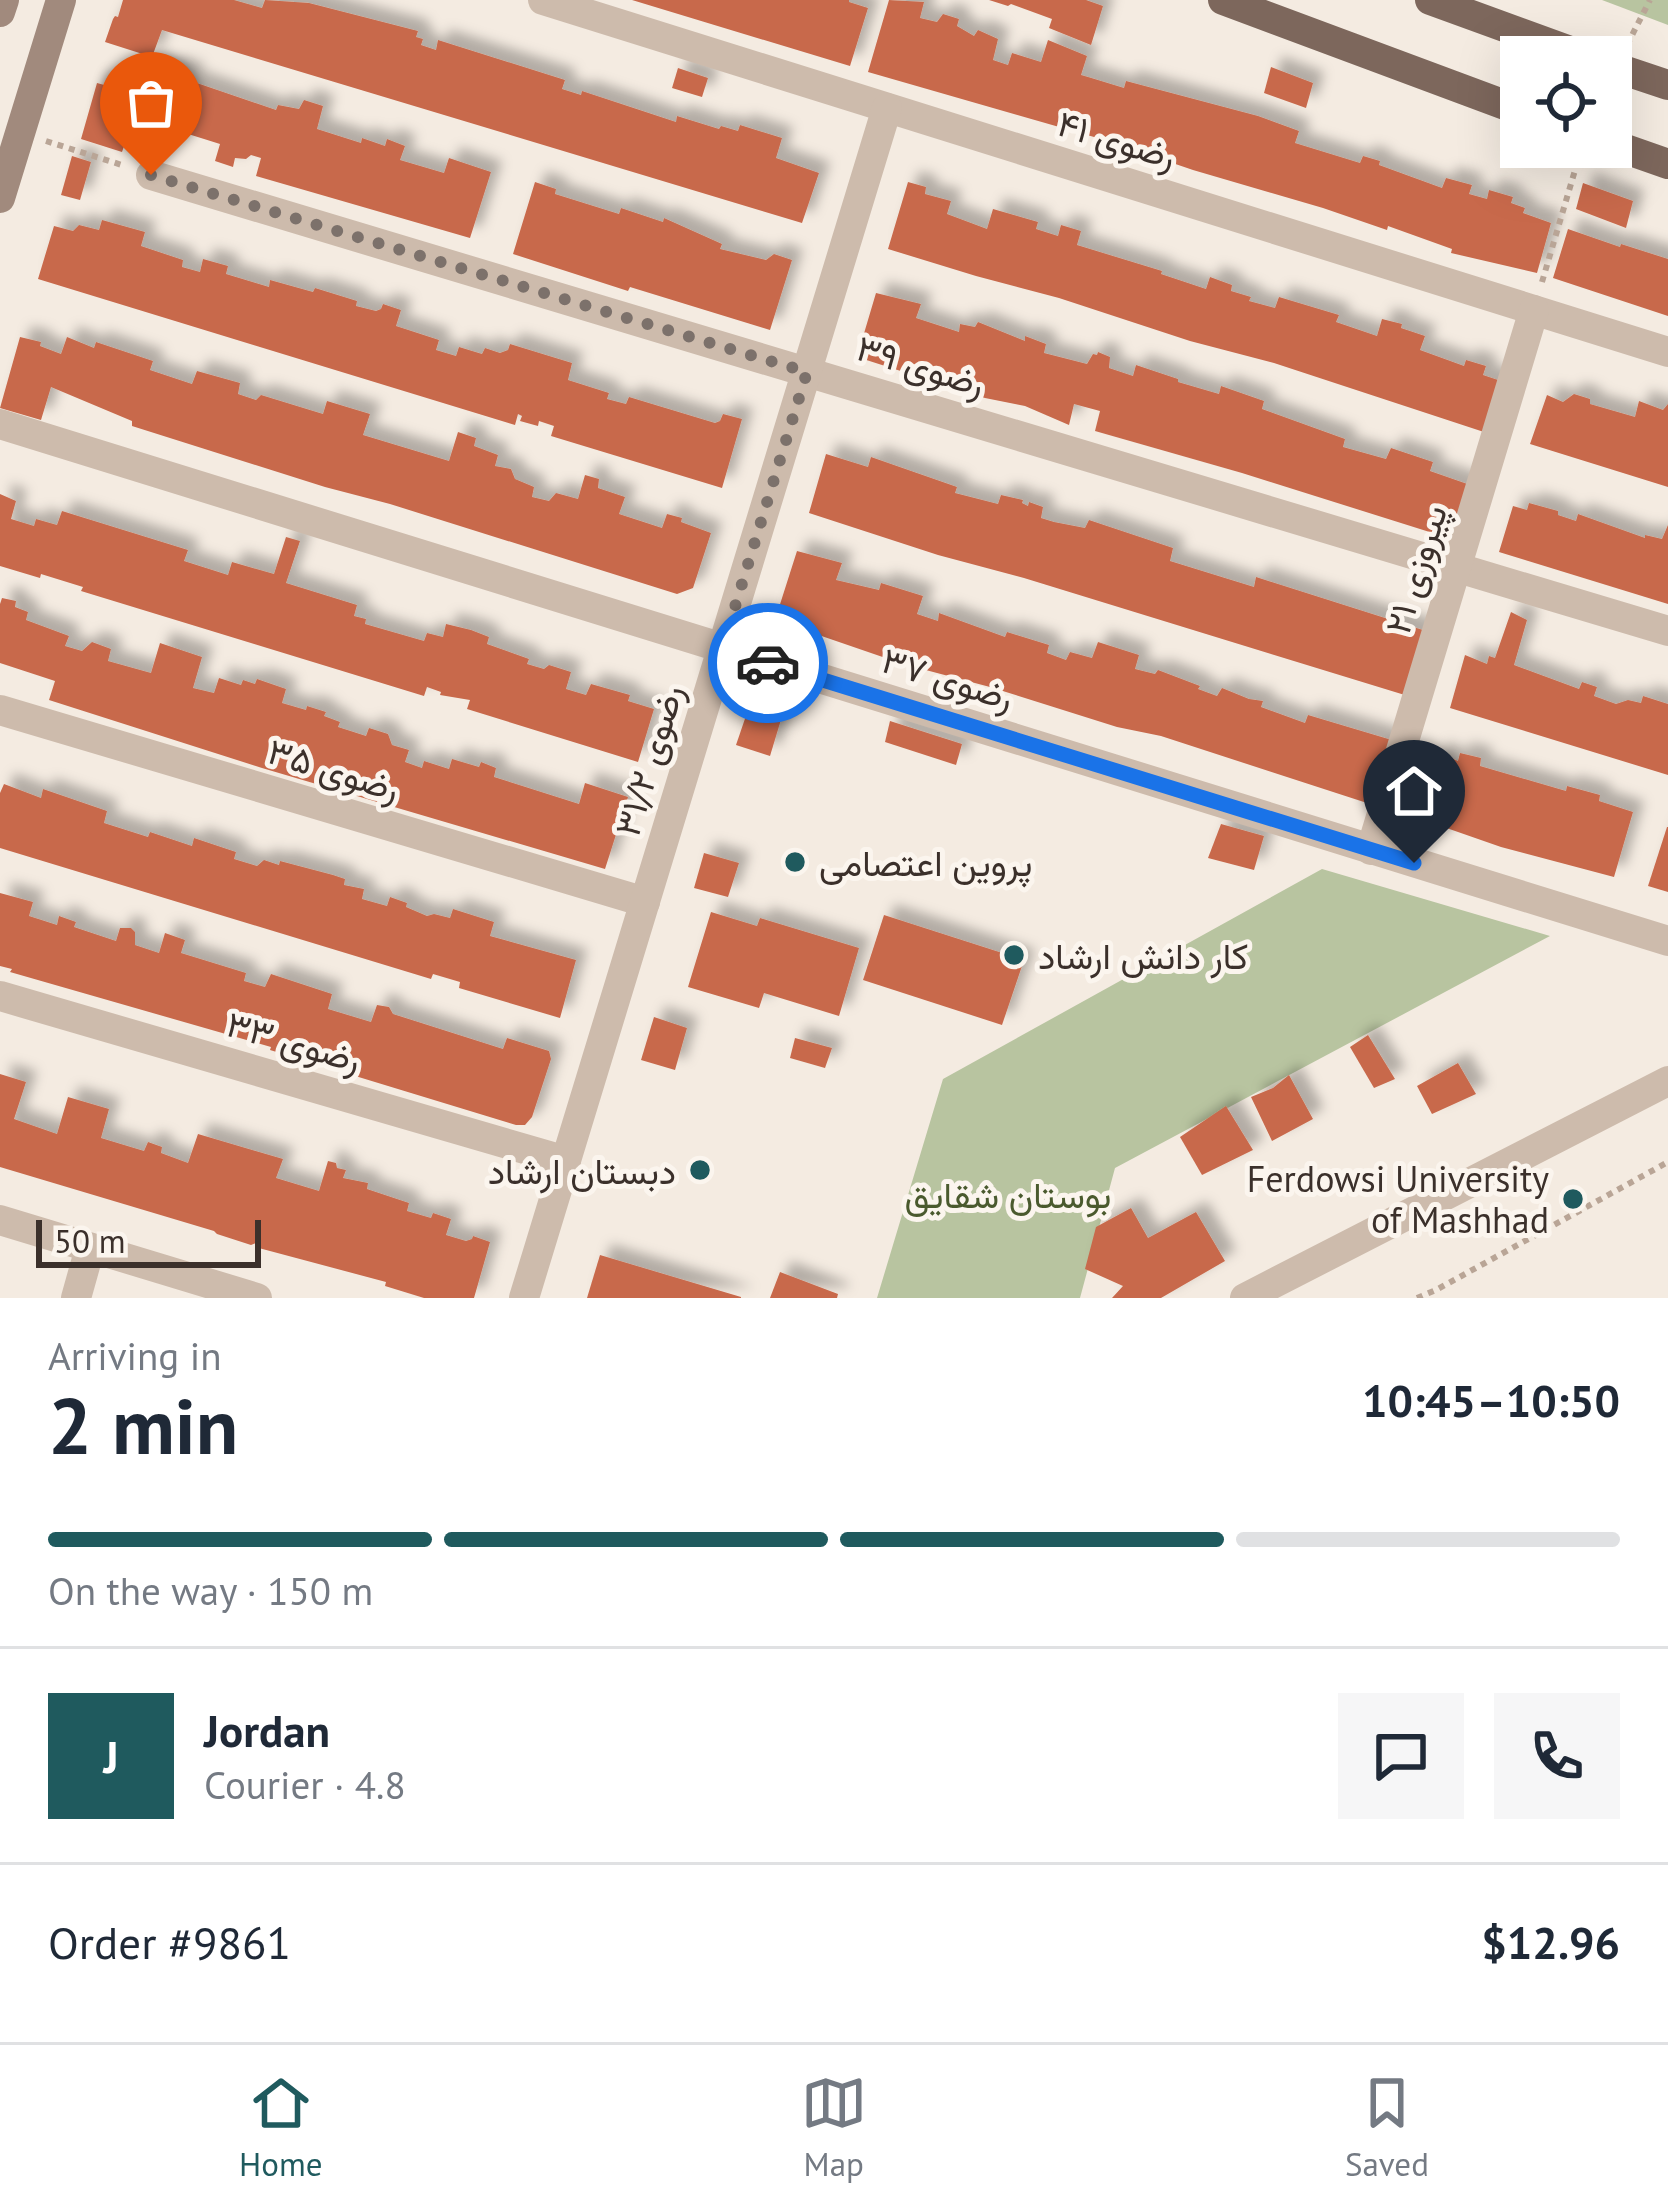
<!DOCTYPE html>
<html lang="en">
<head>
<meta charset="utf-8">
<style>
	body { margin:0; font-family:"PT Sans",Vazirmatn,sans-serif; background:#f6f6f7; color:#1f2937; height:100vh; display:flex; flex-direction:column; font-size:45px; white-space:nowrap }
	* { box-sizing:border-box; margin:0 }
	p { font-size:39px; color:#747a83 }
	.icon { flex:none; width:66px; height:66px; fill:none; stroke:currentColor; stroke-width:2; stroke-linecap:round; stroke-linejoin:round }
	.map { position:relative; height:1298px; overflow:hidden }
	.side { display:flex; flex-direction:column; background:#fff; flex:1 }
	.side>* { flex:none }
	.buttons { position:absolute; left:1500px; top:36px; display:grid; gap:24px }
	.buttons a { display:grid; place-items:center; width:132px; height:132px; border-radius:0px; background:#fff; box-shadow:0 12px 48px #0002; font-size:60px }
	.scale { position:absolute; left:36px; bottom:30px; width:225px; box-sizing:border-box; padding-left:12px; border:6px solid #3b302b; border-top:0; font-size:33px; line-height:42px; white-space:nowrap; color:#3b302b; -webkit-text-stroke:9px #fbf5ee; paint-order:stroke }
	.pin { position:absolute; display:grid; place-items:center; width:102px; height:102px; color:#fff; margin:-123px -51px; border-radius:50% 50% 50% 0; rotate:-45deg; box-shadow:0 0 12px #0007 }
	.pin .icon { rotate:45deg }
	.courier { position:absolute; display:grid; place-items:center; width:120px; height:120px; margin:-60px; border:9px solid #1a73e8; border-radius:50%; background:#fff; color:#222; box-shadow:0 3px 15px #0007 }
	.overview em { font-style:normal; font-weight:700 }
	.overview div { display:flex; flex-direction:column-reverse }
	.overview { display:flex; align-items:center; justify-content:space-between; height:204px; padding:0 48px }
	h1 { font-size:78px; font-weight:700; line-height:90px }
	.bar { display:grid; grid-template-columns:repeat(4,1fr); gap:18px 12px; align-content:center; height:144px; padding:0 48px }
	.bar i { height:15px; border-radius:9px; background:#e0e1e3 }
	.bar .active { background:#1f5a5e }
	.bar p { grid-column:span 4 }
	.line { display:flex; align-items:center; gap:30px; padding:0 48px; border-top:3px solid #e0e1e3 }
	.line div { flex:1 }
	.round { display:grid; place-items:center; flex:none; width:126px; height:126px; border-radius:0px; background:#f6f6f7 }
	.tab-bar { display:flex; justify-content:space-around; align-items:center; height:168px; border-top:3px solid #e0e1e3; background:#fff; font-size:33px; color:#747a83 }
	.tab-bar a { display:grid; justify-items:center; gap:6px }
	.tab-bar .active { color:#1f5a5e }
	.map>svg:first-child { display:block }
	.green { fill:#b8c4a0 }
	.building { fill:#c8694b; filter:url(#shadow) }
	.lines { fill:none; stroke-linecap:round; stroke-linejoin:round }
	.path { stroke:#b9a596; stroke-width:6; stroke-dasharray:6 6; stroke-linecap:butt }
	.street { stroke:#cdbbac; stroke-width:30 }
	.secondary { stroke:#a18a7d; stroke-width:30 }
	.primary { stroke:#7d675c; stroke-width:30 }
	.done { stroke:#7c716b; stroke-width:12; stroke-dasharray:0 21.6 }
	.route { stroke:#1a73e8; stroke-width:15 }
	.poi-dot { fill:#1f5a5e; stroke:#fbf5ee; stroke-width:4.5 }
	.labels { text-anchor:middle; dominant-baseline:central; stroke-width:10; stroke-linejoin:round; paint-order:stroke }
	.street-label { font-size:36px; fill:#3b302b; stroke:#fbf5ee }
	.poi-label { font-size:36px; fill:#3b302b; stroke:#fbf5ee; text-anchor:start }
	.park-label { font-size:36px; fill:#4a5a2e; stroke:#fbf5ee }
</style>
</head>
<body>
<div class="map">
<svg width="1668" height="1298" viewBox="0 0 1668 1298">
	<defs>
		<filter id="shadow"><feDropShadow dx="11" dy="-11" stdDeviation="6" flood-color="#0004"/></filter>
	</defs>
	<rect width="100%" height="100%" fill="#f4ebe1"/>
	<g class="green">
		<polygon points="1602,0 1668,0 1668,25"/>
		<polygon points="1322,869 1550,936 1115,1168 1080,1298 877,1298 943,1079"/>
	</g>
	<g class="building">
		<polygon points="123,0 234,0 262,8 265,0 309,3 418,31 416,37 423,39 421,45 436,50 438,40 565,80 562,89 581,95 582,91 676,122 677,116 719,129 721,126 738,131 740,125 782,138 776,158 819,173 802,223 162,30 152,57 105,42 113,19 115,16 118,17"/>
		<polygon points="632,0 849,0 849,2 868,8 850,66"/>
		<polygon points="889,0 924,2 920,18 937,22 943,14 959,19 957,26 974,36 978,30 998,39 993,60 1008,65 1012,53 1041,62 1048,40 1087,56 1081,75 1088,77 1124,88 1126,81 1258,116 1299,131 1295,143 1360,163 1363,156 1380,161 1379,165 1442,188 1446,178 1472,185 1469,194 1487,199 1489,190 1513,197 1511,203 1525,208 1523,213 1551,223 1537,273 1451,253 1452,249 1388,226 1387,230 1323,208 1193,170 1108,141 868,72"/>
		<polygon points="989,0 1086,0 1103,6 1091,45 1049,28 1052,19 1011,4 1008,6"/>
		<polygon points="150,67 170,71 171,67 193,74 191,81 276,110 278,105 299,109 304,100 323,106 317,129 361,143 362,138 385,146 387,139 405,146 400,160 444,173 449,158 491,172 470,238 256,176 261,158 251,155 246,159 235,158 233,167 215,161 220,144 134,117 122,152 81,139 97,83 141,95"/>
		<polygon points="1271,67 1313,83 1306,108 1264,93"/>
		<polygon points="678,68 708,78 702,97 672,88"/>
		<polygon points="72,156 91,162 80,200 61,195"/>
		<polygon points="535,182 556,189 555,194 619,214 621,208 663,222 664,218 722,244 720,249 766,260 774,254 792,260 770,330 630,287 628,291 513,254"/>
		<polygon points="908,182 926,187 925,194 951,201 947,214 987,229 993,209 1038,222 1036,229 1058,236 1061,225 1081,231 1077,245 1162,271 1161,274 1206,289 1210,277 1232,285 1231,291 1251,297 1249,301 1275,308 1279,297 1339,315 1336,322 1377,336 1382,319 1402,324 1401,328 1425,336 1420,350 1464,366 1466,360 1486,366 1483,375 1507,383 1490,434 1274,363 1190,341 1059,298 976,276 888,249"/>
		<polygon points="1583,183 1633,201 1626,228 1576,209"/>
		<polygon points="102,220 145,232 141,246 183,260 182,267 200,272 203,259 228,266 226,274 269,287 270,280 313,292 315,288 357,301 356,306 376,311 381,309 383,304 401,310 396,326 439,340 436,350 456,356 459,347 482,354 485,348 500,353 508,350 510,344 572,363 568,380 609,393 607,399 626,404 629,397 715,423 720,421 723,414 742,419 722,488 551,436 554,426 539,421 538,426 520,421 522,416 518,414 515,425 38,279 54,226 73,231 79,225 99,230"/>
		<polygon points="1568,229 1620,247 1621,244 1668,259 1668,316 1553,278"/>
		<polygon points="876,293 921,304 916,318 959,332 960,324 975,327 978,322 1025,341 1025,336 1046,344 1044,353 1087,364 1093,354 1097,355 1098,352 1110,357 1109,368 1133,376 1136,365 1178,379 1178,382 1219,394 1221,386 1264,401 1262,409 1345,439 1343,447 1386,459 1391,448 1433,462 1430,471 1473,486 1455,540 1242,473 1095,431 1100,411 1074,404 1069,425 1025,406 985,398 857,357"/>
		<polygon points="20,337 41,342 40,346 61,354 67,337 94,348 96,342 153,361 150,370 192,384 197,371 240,383 238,394 256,400 261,395 323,414 327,401 370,414 363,435 449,461 458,432 476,438 474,446 498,455 495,466 511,469 515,479 534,487 532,497 549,501 556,493 578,499 585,475 599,479 598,488 625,497 619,514 662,528 667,514 682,518 681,522 711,533 693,588 677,594 390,504 325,487 132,426 132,421 51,387 41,420 0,408"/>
		<polygon points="1574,394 1590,399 1590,404 1635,417 1639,401 1663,410 1668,404 1668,487 1530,444 1547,395 1563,402"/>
		<polygon points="826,454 868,467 871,457 957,487 955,493 998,504 1001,495 1023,500 1022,503 1028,506 1029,502 1043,507 1041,518 1054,522 1085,528 1089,520 1173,548 1170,561 1254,587 1256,577 1429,632 1408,696 1024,578 938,555 809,513"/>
		<polygon points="0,494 16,501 11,519 34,526 36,519 57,525 62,511 188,550 184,561 228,575 232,562 274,574 286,537 300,541 286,583 357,605 354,616 366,619 365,624 424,641 427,633 443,637 446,624 471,630 489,637 487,644 529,659 527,664 544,669 549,665 571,672 566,689 586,695 591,684 630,695 628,701 654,709 638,762 467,709 470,700 440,695 441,692 427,687 424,696 81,591 83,587 41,574 40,578 0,566"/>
		<polygon points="1529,503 1558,511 1558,515 1576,521 1578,514 1645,538 1645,535 1662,539 1668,525 1668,604 1499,552 1513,506 1527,510"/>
		<polygon points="797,551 842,563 836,580 879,590 881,583 923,596 917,614 938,621 939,613 1005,637 1007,632 1049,645 1047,653 1066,660 1070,652 1092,658 1098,642 1139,655 1135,669 1155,674 1158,670 1200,686 1198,689 1217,696 1222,688 1249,699 1263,701 1261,707 1305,723 1308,715 1395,741 1378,796 1367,803 1161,736 1117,727 990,687 903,664 775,620"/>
		<polygon points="2,598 16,601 15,607 28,612 26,620 69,636 65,646 82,651 92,642 111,649 108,661 151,673 160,643 202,657 193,688 214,693 219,678 241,685 243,680 255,684 257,679 286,689 282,703 306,710 307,706 326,712 324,716 340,722 338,727 366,736 369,728 388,734 392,745 409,750 405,762 422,768 424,761 449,769 452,759 479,767 481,762 496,768 494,777 579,804 585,783 628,797 605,869 262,768 49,700 55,681 0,663 0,604"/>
		<polygon points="1511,612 1527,620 1514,665 1579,689 1582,682 1597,687 1594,696 1616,704 1628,700 1641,703 1643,696 1668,704 1668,775 1450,708 1465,655 1487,664 1489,656 1495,658"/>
		<polygon points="750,704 783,713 770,756 736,745"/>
		<polygon points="890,721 962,744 956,765 885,742"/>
		<polygon points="1437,752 1458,761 1460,753 1481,758 1480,766 1566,791 1567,786 1600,795 1599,801 1633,812 1614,877 1501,847 1415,817"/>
		<polygon points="4,784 41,798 43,789 107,811 104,823 148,837 150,832 192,846 194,838 236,852 234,859 257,866 264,860 279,865 280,861 333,875 345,879 344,885 364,889 362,899 387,906 390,897 407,903 406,907 427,916 434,914 450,918 453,909 494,922 490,936 576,960 560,1018 459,988 460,982 433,974 431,979 0,848 0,793"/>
		<polygon points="1221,824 1264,836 1254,870 1208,858"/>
		<polygon points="1667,827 1668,827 1668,892 1648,886"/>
		<polygon points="704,853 739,863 728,897 694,888"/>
		<polygon points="0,893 33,902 29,916 57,925 59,916 76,922 74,927 116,941 120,928 131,928 135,932 135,945 159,953 165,933 185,940 181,953 246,973 244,981 265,987 271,974 332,994 328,1009 371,1022 377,1005 389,1007 393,1014 503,1049 507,1038 549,1051 551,1059 532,1117 525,1125 516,1125 270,1050 271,1047 10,972 12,969 0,966"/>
		<polygon points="711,912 757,926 760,918 859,948 839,1016 764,993 759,1008 688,987"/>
		<polygon points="884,915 1024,960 1002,1025 863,980"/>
		<polygon points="654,1017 687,1028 675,1070 641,1060"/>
		<polygon points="1368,1035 1395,1079 1374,1088 1350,1047"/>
		<polygon points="795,1038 832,1048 825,1068 790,1058"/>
		<polygon points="1458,1063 1476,1094 1432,1114 1417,1086"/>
		<polygon points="0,1074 26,1082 14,1119 57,1134 68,1097 109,1109 101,1138 144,1151 148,1142 162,1147 161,1153 188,1163 198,1134 283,1159 276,1178 319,1191 328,1161 336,1163 337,1168 346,1170 343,1178 368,1183 367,1189 409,1203 407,1211 431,1218 433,1213 451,1219 446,1235 466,1241 472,1239 473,1236 490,1242 474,1298 424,1298 385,1286 386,1282 255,1247 256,1243 251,1245 217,1234 214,1231 0,1167"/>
		<polygon points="1289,1075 1313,1119 1272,1141 1251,1097 1273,1088"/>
		<polygon points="1226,1106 1253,1150 1202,1175 1180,1137"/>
		<polygon points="1131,1208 1148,1238 1196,1212 1225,1261 1161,1298 1112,1298 1123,1286 1085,1269 1096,1227"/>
		<polygon points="600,1255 741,1297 741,1298 587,1298"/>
		<polygon points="780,1272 838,1294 837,1298 770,1298"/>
	</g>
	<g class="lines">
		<g class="path">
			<polyline points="1627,45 1650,0"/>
			<polyline points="46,141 125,166"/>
			<polyline points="1542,282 1581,150"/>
			<polyline points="1417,1298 1436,1290 1668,1162"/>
		</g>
		<g class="street">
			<polyline points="543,0 1668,352"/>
			<polyline points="151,175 1668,631"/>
			<polyline points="0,424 1668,941"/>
			<polyline points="0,710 645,902"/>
			<polyline points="1371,850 1534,310"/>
			<polyline points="0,996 566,1161"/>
			<polyline points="0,1220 257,1298"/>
			<polyline points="76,1298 90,1248"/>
			<polyline points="524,1298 887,108"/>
			<polyline points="1245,1298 1668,1081"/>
		</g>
		<g class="secondary">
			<polyline points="0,12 4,0"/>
			<polyline points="0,198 61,0"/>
		</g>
		<g class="primary">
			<polyline points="1223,0 1521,111"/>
			<polyline points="1430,0 1587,57"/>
			<polyline points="1611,66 1668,85"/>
			<polyline points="1611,144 1668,164"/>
		</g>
	</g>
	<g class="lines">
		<polyline class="done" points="151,175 807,372 722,649 768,663"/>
		<polyline class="route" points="768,663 1414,863"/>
	</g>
	<g class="poi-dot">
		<circle cx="795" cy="862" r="12"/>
		<circle cx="1014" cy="955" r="12"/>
		<circle cx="700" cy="1170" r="12"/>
		<circle cx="1573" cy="1199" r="12"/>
	</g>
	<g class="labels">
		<g class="street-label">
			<text transform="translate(1117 139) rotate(17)">رضوی ۴۱</text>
			<text transform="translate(921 365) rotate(17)">رضوی ۳۹</text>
			<text transform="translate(1415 569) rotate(-73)">پیروزی ۲۱</text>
			<text transform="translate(948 678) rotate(17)">رضوی ۳۷</text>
			<text transform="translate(648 760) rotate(-73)">رضوی ۳۱/۲</text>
			<text transform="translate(334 769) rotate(17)">رضوی ۳۵</text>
			<text transform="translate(294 1041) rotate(16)">رضوی ۳۳</text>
		</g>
		<g class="poi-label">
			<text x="819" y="862">پروین اعتصامی</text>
			<text x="1038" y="955">کار دانش ارشاد</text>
			<text x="676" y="1170" text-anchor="end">دبستان ارشاد</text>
			<text x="1549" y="1178" text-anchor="end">Ferdowsi University<tspan x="1549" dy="41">of Mashhad</tspan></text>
		</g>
		<g class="park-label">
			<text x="1008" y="1194">بوستان شقایق</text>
		</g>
	</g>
</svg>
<div class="buttons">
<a><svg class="icon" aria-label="locate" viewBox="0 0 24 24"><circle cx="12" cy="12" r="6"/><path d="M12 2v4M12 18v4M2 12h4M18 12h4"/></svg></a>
</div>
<div class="scale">50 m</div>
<div class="pin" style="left:151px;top:175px;background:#ea580c"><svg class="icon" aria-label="bag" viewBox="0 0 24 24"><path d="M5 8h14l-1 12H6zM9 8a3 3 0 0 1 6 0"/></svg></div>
<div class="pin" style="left:1414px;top:863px;background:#1f2937"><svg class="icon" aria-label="home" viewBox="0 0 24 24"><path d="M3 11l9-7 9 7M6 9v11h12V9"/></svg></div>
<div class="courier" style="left:768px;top:663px"><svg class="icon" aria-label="car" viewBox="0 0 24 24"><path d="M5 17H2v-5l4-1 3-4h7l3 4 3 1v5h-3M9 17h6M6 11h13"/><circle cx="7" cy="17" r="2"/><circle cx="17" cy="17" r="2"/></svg></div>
</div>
<section class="side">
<div class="overview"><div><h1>2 min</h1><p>Arriving in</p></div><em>10:45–10:50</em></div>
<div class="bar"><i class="active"></i><i class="active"></i><i class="active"></i><i></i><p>On the way · 150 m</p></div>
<div class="line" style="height:216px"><b class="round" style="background:#1f5a5e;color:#fff">J</b><div><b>Jordan</b><p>Courier · 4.8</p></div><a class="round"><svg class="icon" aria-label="chat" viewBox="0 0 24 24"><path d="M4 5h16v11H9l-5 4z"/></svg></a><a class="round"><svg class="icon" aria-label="phone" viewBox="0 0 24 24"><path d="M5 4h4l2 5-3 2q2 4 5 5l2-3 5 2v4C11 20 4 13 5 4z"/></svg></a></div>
<div class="line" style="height:156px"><div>Order #9861</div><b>$12.96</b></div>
</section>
<nav class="tab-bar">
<a class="active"><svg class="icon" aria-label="home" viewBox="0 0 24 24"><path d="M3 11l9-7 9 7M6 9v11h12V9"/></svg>Home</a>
<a><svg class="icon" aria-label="map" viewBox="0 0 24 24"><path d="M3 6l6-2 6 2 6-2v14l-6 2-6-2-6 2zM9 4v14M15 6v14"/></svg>Map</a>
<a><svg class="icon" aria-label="saved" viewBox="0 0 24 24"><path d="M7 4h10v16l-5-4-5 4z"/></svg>Saved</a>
</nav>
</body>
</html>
